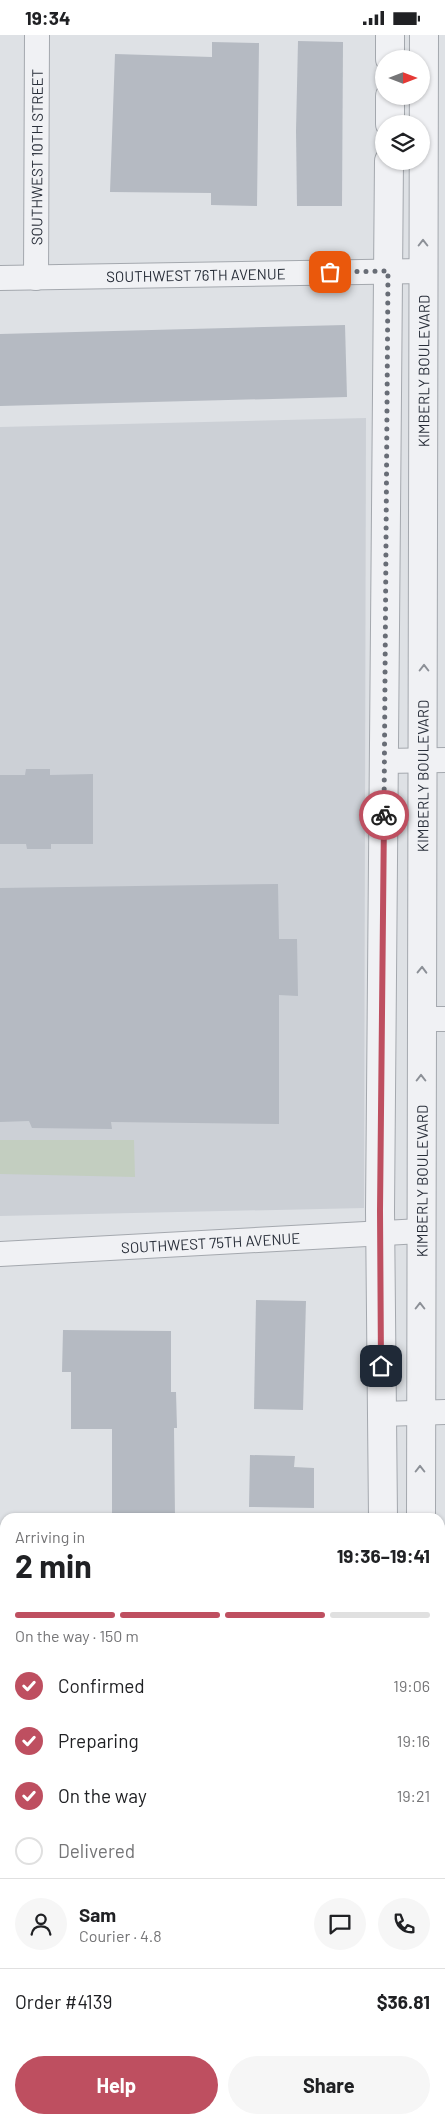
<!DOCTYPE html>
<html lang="en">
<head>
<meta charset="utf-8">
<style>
	body { margin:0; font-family:Barlow,sans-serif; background:#f6f6f6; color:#202124; height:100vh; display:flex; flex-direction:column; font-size:19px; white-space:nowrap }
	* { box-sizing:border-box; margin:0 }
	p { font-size:16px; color:#757577 }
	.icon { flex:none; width:28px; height:28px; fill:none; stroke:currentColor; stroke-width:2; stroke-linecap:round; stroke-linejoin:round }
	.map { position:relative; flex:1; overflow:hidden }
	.panel { position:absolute; left:0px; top:1478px; width:445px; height:611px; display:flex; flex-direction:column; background:#fff; border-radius:15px 15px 0 0; box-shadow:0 1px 4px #0004 }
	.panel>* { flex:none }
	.needle { width:32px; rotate:90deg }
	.fabs { position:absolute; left:375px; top:15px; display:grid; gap:10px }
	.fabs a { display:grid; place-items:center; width:55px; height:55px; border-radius:50%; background:#fff; box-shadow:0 1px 4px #0004; font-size:25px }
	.pin { position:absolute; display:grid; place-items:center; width:42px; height:42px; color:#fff; margin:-21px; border-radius:10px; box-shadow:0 2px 8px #0006 }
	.courier { position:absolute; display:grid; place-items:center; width:50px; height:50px; margin:-25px; border:4px solid #be4f60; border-radius:50%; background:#fff; color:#222; box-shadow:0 1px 6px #0007 }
	.head em { font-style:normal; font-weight:700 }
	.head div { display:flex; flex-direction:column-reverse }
	.head { display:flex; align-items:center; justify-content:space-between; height:85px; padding:0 15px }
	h1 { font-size:32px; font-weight:700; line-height:38px }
	.bar { display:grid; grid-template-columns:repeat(4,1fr); gap:8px 5px; align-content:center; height:60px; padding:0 15px }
	.bar i { height:6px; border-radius:4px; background:#e0e0e0 }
	.bar .current { background:#be4f60 }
	.bar p { grid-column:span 4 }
	.line { display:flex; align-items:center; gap:12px; padding:0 15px; border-top:1px solid #e0e0e0 }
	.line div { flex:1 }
	.round { display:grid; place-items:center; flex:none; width:52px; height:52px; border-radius:26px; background:#f6f6f6 }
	ol { padding:0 15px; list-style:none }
	li { display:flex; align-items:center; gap:15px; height:55px }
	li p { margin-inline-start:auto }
	li .icon { padding:5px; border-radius:50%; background:#be4f60; color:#fff; stroke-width:4 }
	li:last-child { color:#757577 }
	li i { width:28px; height:28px; border:2px solid #e0e0e0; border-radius:50% }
	.primary-button { display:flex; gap:10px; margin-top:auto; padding:10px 15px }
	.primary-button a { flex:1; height:58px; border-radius:30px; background:#be4f60; color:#fff; font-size:20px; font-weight:700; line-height:58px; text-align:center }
	.primary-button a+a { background:#f6f6f6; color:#202124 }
	.status { display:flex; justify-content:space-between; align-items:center; height:35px; padding:0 25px; background:#fff; direction:ltr }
	.status svg { height:14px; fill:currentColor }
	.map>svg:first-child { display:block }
	.built { fill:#ccd0d6 }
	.green { fill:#c3cec0 }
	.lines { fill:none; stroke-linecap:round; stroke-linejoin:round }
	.canal { stroke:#9cafc2; stroke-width:26 }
	.building { fill:#b5bac2 }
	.minor-casing { stroke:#a4a8ae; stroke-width:26 }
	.tertiary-casing { stroke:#a4a8ae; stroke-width:30 }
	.minor { stroke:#f0f1f4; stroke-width:24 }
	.tertiary { stroke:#f0f1f4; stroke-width:28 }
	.oneway { stroke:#8c9097 }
	.done { stroke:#686d76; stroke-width:5; stroke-dasharray:0 9 }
	.route { stroke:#be4f60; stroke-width:6 }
	.labels { text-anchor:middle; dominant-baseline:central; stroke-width:4.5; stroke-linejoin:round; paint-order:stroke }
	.street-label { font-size:15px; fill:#292f3a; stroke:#edeff3 }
</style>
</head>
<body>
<div class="status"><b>19:34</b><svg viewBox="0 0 49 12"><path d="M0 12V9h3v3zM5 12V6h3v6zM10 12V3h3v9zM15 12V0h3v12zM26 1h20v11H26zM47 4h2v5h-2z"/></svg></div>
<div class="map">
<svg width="445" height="2088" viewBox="0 0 445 2088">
	<rect width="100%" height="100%" fill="#dee1e5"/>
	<polygon class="built" points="366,383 364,1173 0,1181 0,392"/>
	<polygon class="green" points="0,1105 134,1105 135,1142 0,1139"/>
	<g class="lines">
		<polyline class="canal" points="429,2088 445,2082"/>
	</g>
	<g class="building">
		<polygon points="298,6 343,7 342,171 297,171 296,96"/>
		<polygon points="212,7 259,8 257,171 211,170 211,158 110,157 115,19 212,22"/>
		<polygon points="345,290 347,362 0,371 0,299"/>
		<polygon points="26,734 50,734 50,740 93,739 93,809 51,809 51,814 27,814 26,809 0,809 0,740 25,740"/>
		<polygon points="278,849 279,904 297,904 298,961 279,960 279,1089 111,1087 112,1094 32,1093 29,1086 0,1087 0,853"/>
		<polygon points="256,1265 306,1266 303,1375 254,1374"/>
		<polygon points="63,1295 171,1296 171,1357 176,1357 177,1393 174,1393 175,1482 112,1481 112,1394 71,1394 71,1337 62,1337"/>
		<polygon points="250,1420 295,1421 294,1432 314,1433 314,1473 249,1472"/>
	</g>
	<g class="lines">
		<defs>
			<g id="minor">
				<path id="s1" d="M 0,243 L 423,236"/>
				<path id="s2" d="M 36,243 L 37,0"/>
				<polyline points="384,726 445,725"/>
				<polyline points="421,984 445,984"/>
				<path id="s3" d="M 0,1219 L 421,1196"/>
				<polyline points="382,1379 445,1377"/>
				<polyline points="0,1651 5,1697"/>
				<polyline points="0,1965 5,1964"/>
			</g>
			<g id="tertiary">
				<polyline points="390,24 390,0"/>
				<polyline points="390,89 390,61"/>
				<polyline points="383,1482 380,1176 389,126"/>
				<path id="s4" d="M 421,1482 L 424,0"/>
				<polyline points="440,1689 445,1712"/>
				<polyline points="440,1809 445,1823"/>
			</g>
		</defs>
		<use href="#minor" class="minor-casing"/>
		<use href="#tertiary" class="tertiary-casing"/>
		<use href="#minor" class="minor"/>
		<use href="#tertiary" class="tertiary"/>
	</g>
	<defs><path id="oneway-chevron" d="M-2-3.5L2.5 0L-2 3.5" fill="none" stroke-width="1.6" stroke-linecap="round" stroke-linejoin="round" transform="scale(1.25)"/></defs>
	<g class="oneway">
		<use href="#oneway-chevron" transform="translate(423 208) rotate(-90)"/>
		<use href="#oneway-chevron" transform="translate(424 633) rotate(-90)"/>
		<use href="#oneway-chevron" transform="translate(422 935) rotate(-89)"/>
		<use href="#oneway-chevron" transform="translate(421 1043) rotate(-90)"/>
		<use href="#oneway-chevron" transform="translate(420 1271) rotate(-90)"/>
		<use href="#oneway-chevron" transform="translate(420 1434) rotate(-90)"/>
	</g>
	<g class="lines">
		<polyline class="done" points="330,237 388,236 384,780"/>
		<polyline class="route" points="381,1331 380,1176 384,780"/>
	</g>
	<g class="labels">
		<g class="street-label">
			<text stroke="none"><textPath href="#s2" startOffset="121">SOUTHWEST 10TH STREET</textPath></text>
			<text stroke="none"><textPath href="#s1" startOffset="196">SOUTHWEST 76TH AVENUE</textPath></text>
			<text stroke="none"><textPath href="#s4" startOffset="1146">KIMBERLY BOULEVARD</textPath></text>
			<text stroke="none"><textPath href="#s4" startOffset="741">KIMBERLY BOULEVARD</textPath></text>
			<text stroke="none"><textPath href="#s4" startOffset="336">KIMBERLY BOULEVARD</textPath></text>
			<text stroke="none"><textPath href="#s3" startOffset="211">SOUTHWEST 75TH AVENUE</textPath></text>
		</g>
	</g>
</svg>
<div class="fabs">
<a><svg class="needle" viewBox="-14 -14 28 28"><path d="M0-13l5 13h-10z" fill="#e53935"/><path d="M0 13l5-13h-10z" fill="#757577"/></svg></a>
<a><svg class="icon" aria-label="layers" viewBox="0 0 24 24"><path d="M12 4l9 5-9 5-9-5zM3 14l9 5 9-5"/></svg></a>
</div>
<div class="pin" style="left:330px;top:237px;background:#ea580c"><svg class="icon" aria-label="bag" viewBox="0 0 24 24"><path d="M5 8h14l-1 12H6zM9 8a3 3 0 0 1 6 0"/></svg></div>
<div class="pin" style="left:381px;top:1331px;background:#1f2937"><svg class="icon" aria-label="home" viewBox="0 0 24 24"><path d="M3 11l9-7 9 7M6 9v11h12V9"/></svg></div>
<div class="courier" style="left:384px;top:780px"><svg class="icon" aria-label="bike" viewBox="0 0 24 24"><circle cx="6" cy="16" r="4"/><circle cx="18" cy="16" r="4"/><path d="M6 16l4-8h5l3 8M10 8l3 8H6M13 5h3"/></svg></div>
<section class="panel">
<div class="head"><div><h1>2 min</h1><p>Arriving in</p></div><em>19:36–19:41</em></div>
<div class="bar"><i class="current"></i><i class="current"></i><i class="current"></i><i></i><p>On the way · 150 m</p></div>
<ol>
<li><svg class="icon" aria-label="check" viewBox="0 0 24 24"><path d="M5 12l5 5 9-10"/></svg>Confirmed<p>19:06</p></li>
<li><svg class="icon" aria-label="check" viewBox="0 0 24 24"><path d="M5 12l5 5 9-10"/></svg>Preparing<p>19:16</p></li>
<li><svg class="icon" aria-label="check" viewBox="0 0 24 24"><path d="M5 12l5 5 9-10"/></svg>On the way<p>19:21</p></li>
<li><i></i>Delivered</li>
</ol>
<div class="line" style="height:90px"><a class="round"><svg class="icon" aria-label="person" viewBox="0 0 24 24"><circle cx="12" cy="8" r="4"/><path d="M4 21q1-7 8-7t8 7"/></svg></a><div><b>Sam</b><p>Courier · 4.8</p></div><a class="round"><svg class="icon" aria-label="chat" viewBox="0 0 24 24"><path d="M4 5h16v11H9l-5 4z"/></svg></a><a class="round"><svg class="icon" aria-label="phone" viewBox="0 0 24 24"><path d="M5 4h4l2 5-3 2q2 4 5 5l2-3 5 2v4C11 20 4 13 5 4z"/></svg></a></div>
<div class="line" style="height:65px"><div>Order #4139</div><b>$36.81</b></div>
<div class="primary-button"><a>Help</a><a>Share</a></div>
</section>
</div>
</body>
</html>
